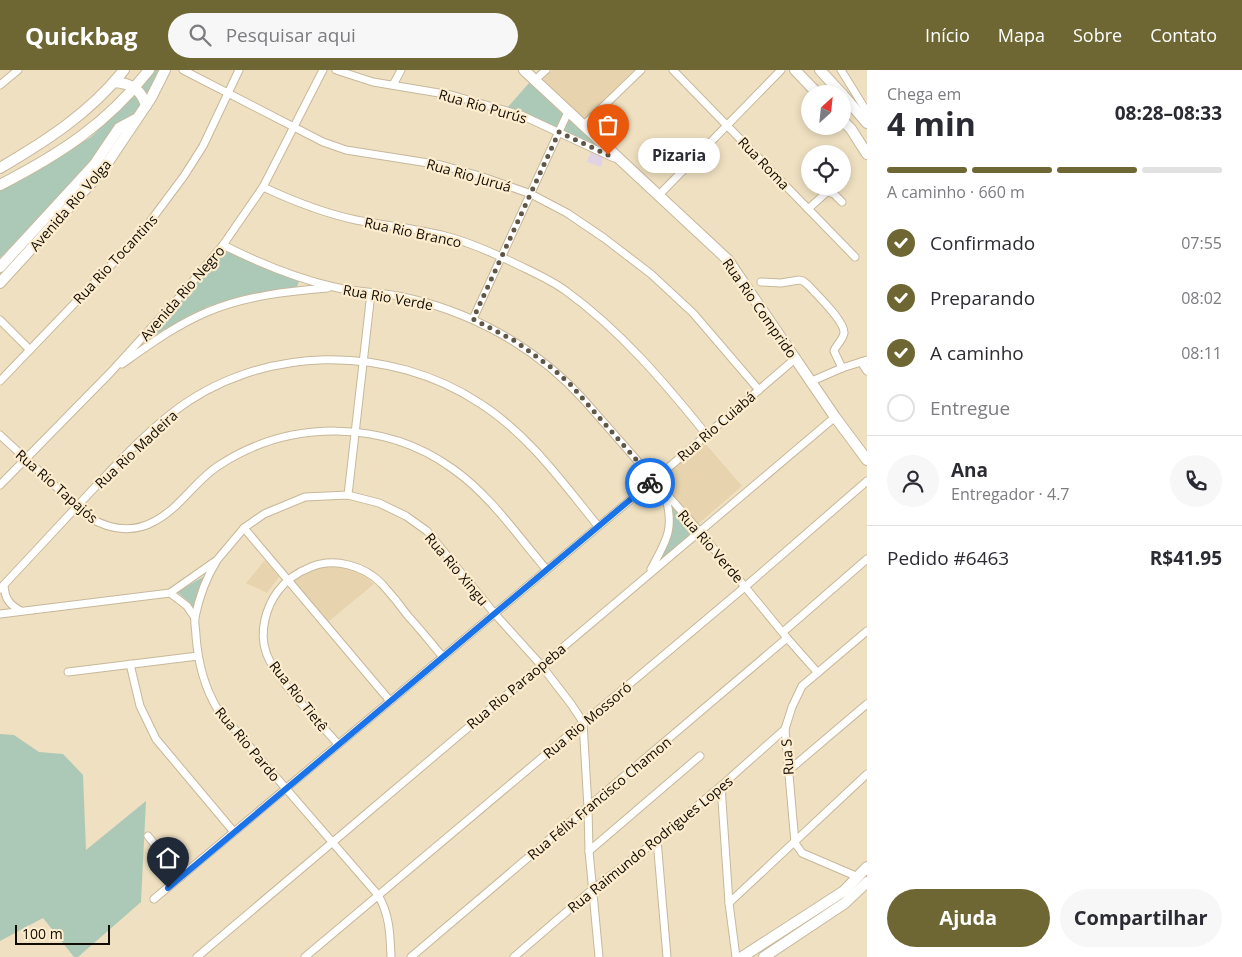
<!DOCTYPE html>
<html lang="pt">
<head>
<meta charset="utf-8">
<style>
	body { margin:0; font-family:"Open Sans",sans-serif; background:#f7f7f7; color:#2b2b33; height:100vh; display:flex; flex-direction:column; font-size:19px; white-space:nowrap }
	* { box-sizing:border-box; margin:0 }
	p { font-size:16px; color:#7c7c81 }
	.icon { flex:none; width:28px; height:28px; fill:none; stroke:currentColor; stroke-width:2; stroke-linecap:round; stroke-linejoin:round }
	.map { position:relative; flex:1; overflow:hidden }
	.side { display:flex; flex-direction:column; background:#fff; width:375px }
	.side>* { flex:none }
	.needle { width:32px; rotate:27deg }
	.buttons { position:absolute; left:801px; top:15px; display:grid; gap:10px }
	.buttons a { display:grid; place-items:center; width:50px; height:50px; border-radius:50%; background:#fff; box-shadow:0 2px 8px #0003; font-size:25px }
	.scale { position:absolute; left:15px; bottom:12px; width:95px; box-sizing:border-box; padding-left:5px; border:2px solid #110c03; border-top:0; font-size:14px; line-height:18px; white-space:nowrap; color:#110c03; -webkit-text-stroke:4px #fdedce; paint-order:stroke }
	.pin { position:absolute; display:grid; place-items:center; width:42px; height:42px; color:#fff; margin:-51px -21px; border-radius:50% 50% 50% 0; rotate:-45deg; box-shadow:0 0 5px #0007 }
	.pin .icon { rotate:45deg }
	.courier { position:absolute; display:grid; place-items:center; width:50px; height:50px; margin:-25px; border:4px solid #1a73e8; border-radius:50%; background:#fff; color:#222; box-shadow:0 1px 6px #0007 }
	.bubble { position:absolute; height:35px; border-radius:18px; background:#fff; box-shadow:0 2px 8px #0003; font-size:16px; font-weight:700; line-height:35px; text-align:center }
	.headline em { font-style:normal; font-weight:700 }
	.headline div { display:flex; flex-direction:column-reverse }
	.headline { display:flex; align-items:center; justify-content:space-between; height:85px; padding:0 20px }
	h1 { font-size:32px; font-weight:700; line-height:38px }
	.bar { display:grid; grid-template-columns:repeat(4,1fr); gap:8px 5px; align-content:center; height:60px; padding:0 20px }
	.bar i { height:6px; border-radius:4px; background:#e1e1e2 }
	.bar .selected { background:#6e6733 }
	.bar p { grid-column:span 4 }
	.line { display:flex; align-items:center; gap:12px; padding:0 20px; border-top:1px solid #e1e1e2 }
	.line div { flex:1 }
	.round { display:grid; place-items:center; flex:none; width:52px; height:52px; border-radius:26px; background:#f7f7f7 }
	ol { padding:0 20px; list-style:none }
	li { display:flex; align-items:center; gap:15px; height:55px }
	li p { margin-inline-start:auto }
	li .icon { padding:5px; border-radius:50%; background:#6e6733; color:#fff; stroke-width:4 }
	li:last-child { color:#7c7c81 }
	li i { width:28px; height:28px; border:2px solid #e1e1e2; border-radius:50% }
	.action { display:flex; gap:10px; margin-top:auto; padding:10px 20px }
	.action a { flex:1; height:58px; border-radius:30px; background:#6e6733; color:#fff; font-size:20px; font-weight:700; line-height:58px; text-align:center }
	.action a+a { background:#f7f7f7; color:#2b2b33 }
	header { display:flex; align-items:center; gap:30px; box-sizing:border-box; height:70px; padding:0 25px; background:#6e6733; color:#fff }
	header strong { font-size:24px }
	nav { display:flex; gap:28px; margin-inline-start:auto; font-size:18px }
	.search { width:350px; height:45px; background:#f7f7f7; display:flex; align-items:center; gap:12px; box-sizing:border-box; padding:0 18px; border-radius:28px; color:#7c7c81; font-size:19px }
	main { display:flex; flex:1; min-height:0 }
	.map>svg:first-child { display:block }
	.built { fill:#e7d4ae }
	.medical { fill:#e1d2e4 }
	.green { fill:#acc9b8 }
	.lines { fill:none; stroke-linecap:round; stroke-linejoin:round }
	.street-casing { stroke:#c7b89a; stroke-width:9 }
	.secondary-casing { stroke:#c7b89a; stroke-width:12 }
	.street { stroke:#fff; stroke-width:7 }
	.secondary { stroke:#fff; stroke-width:10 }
	.done { stroke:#5f5646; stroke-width:5; stroke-dasharray:0 9 }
	.route { stroke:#1a73e8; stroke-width:6 }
	.labels { text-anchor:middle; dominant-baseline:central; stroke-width:4.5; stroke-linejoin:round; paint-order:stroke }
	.street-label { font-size:14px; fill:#110c03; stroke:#fdedce }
</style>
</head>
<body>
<header>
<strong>Quickbag</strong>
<div class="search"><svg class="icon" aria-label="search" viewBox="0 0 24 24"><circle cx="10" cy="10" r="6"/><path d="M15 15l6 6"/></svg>Pesquisar aqui</div>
<nav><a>Início</a><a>Mapa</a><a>Sobre</a><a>Contato</a></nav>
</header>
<main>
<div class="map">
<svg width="867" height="887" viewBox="0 0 867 887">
	<rect width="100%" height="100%" fill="#efe0c1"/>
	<g class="built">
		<polygon points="552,0 634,0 583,51 542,10"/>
		<polygon points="703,371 742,416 697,455 658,410"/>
		<polygon points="265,490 279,507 267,523 246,513"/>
		<polygon points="331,495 350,498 365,505 374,514 328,552 294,510 301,504 316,498"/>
	</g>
	<polygon class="medical" points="591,81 604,86 601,97 587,92"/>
	<g class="green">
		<polygon points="155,0 161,0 135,44 115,54 90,94 0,188 0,118 90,68 137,23"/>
		<polygon points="529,13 564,43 557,58 508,37"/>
		<polygon points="569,47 607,82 563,61"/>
		<polygon points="225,180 276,203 299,211 297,217 276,220 209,236 186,247 157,264 154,260"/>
		<polygon points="669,432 696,463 655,496 666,476"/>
		<polygon points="205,506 194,541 189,532 177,522"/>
		<polygon points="0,664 14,665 39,682 63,684 83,705 86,780 146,731 141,832 78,887 74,887 43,848 0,871"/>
	</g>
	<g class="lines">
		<defs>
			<g id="street">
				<polyline points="183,0 323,72 346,80 441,95 480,106 531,124 567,143 604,168 651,204 693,243 759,320"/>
				<polyline points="336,0 373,12 451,25 521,45 614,88"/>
				<polyline points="673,0 855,187"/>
				<polyline points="841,0 867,42"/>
				<polyline points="535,10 546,0"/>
				<polyline points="0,15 18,0"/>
				<polyline points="393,15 401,0"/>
				<polyline points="583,56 641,0"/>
				<path d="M 263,117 C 293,131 323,143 356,150 C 385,156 415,158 445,166 C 469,172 491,182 512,192 C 530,201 550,209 566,221 C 621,261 664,312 706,364"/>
				<polyline points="659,125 781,0"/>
				<polyline points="808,139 827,122 834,124 842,132"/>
				<path d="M 223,175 C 259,193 295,208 334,217 C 354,222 377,222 398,226 C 469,240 535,276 584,330 L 700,462 L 787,568 L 818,603"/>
				<path d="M 761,212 L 781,213 L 799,210 L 803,211 L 808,215 C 816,224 845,251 844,263 C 843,270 836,275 834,281 L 842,298"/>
				<polyline points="473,249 568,42"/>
				<polyline points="0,250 30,280"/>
				<polyline points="861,292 867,301"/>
				<path d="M 122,294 C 149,275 176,255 207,242 C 245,226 288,221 328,218"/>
				<polyline points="0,311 140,165 184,106 203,76 239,0"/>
				<polyline points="812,311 842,298 867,290"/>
				<path d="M 0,365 L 90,448 C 111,460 134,463 155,451 C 180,438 195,411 218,396 C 289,349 384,349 453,399 C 490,425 517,465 546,499"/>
				<polyline points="0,415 110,303 183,223 223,175 263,117 323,0"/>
				<polyline points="348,425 371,223"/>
				<polyline points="244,458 390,631"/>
				<path d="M 216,492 C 206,508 199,528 195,547 C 194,553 196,560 196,566 C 198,593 204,617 218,640 L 378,825 C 390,845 390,865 391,887"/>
				<path d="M 651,499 C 667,470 675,458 665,425"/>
				<path d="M 4,515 C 5,528 8,534 21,541"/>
				<path d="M 0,519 C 32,485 64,450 96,416 C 120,391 144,365 172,343 C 260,274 389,273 481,334 C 529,365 563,413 598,456"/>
				<polyline points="170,523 187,536 195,548"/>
				<polyline points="0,544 170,523 217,490 244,458 264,444 305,427 348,425 379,433 406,446 427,461 494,543 541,595 571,634 583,652 588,738 589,781 599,887"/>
				<polyline points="783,562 867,489"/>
				<polyline points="130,594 140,636 156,669 234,762"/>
				<polyline points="68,602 198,586"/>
				<path d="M 338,674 C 319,652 274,608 266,582 C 259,562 266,537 278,521 C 287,509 298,502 311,497 C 334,487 365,496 382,514 C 391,524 400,535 408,546 C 420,559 431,573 443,587"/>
				<polyline points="788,701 867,634"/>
				<polyline points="721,716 729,833 736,887"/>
				<polyline points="148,766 181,807"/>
				<polyline points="657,770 667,887"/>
				<polyline points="589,781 700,686"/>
				<polyline points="858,807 802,783 795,773 785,659 792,637 802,616 867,561"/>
				<polyline points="154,829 654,410 796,288"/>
				<polyline points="729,833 867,704"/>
				<polyline points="197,887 835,347"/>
				<polyline points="305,887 746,516 867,411"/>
				<polyline points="411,887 787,568"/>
				<polyline points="514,887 593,819 657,770 721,716 785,659"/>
			</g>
			<g id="secondary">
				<polyline points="524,0 728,190 835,347 867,390"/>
				<polyline points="795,0 818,24"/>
				<polyline points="820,0 842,24"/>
				<path d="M 114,12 C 130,13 142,20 146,36"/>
				<polyline points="842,24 867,53"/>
				<polyline points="842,50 851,59 867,84"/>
				<path d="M 0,98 C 46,71 90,43 124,0"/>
				<path d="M 0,115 C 60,84 107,54 149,0"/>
				<polyline points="0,197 94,95 119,58 136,49"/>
				<polyline points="0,213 102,101 151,28 165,0"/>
				<polyline points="742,887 844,821 867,797"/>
				<polyline points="764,887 845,833 867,812"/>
			</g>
		</defs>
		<use href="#street" class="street-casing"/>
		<use href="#secondary" class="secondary-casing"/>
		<use href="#street" class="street"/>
		<use href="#secondary" class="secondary"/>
	</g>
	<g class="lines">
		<polyline class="done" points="608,85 559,62 473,249 515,271 552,298 570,314 654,410 650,413"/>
		<polyline class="route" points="168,818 650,413"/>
	</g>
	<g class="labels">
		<g class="street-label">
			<text transform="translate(483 36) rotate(16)">Rua Rio Purús</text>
			<text transform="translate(764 93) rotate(46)">Rua Roma</text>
			<text transform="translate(469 105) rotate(16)">Rua Rio Juruá</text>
			<text transform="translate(70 135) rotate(-49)">Avenida Rio Volga</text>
			<text transform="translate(413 162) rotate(12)">Rua Rio Branco</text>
			<text transform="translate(115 189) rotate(-47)">Rua Rio Tocantins</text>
			<text transform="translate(182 223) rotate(-49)">Avenida Rio Negro</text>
			<text transform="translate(388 227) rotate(10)">Rua Rio Verde</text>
			<text transform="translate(760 238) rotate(55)">Rua Rio Comprido</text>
			<text transform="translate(716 356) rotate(-41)">Rua Rio Cuiabá</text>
			<text transform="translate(136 379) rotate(-43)">Rua Rio Madeira</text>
			<text transform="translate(57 416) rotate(41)">Rua Rio Tapajós</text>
			<text transform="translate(711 476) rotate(49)">Rua Rio Verde</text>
			<text transform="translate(457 499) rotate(50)">Rua Rio Xingu</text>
			<text transform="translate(516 616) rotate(-40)">Rua Rio Paraopeba</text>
			<text transform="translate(299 626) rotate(52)">Rua Rio Tietê</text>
			<text transform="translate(587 650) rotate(-40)">Rua Rio Mossoró</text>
			<text transform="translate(248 674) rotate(50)">Rua Rio Pardo</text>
			<text transform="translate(787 687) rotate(-94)">Rua S</text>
			<text transform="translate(599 728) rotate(-40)">Rua Félix Francisco Chamon</text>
			<text transform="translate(650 774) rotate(-39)">Rua Raimundo Rodrigues Lopes</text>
		</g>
	</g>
</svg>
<div class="buttons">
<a><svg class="needle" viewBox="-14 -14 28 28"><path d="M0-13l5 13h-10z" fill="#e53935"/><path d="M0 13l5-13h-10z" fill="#7c7c81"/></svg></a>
<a><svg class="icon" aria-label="locate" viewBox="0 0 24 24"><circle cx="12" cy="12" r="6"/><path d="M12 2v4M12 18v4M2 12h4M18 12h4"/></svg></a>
</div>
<div class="scale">100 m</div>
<div class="pin" style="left:608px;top:85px;background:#ea580c"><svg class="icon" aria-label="bag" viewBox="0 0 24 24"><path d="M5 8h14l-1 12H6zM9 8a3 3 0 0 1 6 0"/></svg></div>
<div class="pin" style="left:168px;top:818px;background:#1f2937"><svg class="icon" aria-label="home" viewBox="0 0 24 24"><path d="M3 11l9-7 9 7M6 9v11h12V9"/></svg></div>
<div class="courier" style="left:650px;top:413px"><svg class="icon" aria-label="bike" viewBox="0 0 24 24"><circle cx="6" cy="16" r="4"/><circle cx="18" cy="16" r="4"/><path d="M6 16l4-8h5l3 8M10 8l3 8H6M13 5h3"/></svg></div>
<div class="bubble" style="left:638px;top:68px;width:82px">Pizaria</div>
</div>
<section class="side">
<div class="headline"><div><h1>4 min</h1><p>Chega em</p></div><em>08:28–08:33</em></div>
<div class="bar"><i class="selected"></i><i class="selected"></i><i class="selected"></i><i></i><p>A caminho · 660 m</p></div>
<ol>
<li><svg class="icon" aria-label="check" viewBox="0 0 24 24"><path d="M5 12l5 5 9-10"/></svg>Confirmado<p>07:55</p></li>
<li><svg class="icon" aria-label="check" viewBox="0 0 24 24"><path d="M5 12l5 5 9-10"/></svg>Preparando<p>08:02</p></li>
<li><svg class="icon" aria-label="check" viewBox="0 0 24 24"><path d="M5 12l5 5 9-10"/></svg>A caminho<p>08:11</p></li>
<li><i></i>Entregue</li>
</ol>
<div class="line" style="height:90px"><a class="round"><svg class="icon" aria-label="person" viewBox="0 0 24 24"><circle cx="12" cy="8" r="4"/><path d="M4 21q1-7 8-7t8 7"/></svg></a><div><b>Ana</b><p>Entregador · 4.7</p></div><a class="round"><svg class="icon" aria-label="phone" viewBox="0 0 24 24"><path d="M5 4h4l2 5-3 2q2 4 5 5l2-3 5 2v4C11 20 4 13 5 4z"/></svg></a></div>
<div class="line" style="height:65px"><div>Pedido #6463</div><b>R$41.95</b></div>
<div class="action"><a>Ajuda</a><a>Compartilhar</a></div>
</section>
</main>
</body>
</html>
